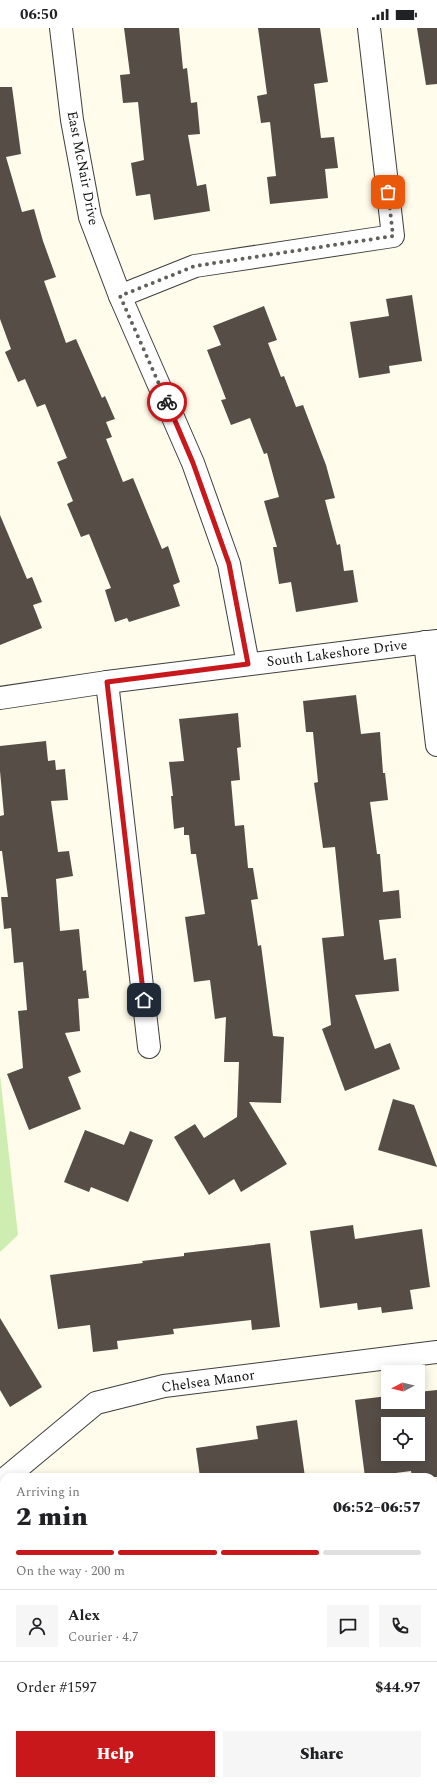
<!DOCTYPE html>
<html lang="en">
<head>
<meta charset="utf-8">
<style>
	body { margin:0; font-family:Spectral,serif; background:#f6f6f6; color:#202124; height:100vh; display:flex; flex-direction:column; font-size:15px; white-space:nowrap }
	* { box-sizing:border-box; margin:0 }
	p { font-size:13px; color:#757577 }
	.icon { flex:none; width:22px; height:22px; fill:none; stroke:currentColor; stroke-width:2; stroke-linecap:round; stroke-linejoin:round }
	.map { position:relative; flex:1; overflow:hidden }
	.details { position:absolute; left:0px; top:1445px; width:437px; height:312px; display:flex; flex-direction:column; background:#fff; border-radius:12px 12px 0 0; box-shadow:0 2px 10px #0003 }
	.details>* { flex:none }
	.needle { width:26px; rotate:263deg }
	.buttons { position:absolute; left:381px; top:1337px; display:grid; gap:8px }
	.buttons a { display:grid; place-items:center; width:44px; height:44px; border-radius:0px; background:#fff; box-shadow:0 2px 10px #0003; font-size:20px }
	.pin { position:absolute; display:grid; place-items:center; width:34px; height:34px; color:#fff; margin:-17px; border-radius:8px; box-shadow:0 2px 6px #0006 }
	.courier { position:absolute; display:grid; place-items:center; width:40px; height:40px; margin:-20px; border:3px solid #c8181b; border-radius:50%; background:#fff; color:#222; box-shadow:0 1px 5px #0007 }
	.summary em { font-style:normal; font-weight:800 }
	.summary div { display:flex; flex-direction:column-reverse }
	.summary { display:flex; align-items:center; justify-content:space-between; height:68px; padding:0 16px }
	h1 { font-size:26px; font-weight:800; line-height:30px }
	.bar { display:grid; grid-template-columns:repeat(4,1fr); gap:6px 4px; align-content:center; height:48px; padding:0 16px }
	.bar i { height:5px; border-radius:3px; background:#e0e0e0 }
	.bar .current { background:#c8181b }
	.bar p { grid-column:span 4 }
	.line { display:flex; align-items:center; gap:10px; padding:0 16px; border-top:1px solid #e0e0e0 }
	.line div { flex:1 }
	.round { display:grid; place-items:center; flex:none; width:42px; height:42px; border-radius:0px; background:#f6f6f6 }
	.cta { display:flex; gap:8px; margin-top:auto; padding:8px 16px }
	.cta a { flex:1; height:46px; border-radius:0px; background:#c8181b; color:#fff; font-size:16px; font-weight:800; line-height:46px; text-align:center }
	.cta a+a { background:#f6f6f6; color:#202124 }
	.status { display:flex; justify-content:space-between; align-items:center; height:28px; padding:0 20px; background:#fff; direction:ltr }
	.status svg { height:11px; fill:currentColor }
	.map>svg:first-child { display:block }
	.green { fill:#ceedb1 }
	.building { fill:#564d47; fill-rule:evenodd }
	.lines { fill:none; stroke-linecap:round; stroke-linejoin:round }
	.minor-casing { stroke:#3f3f3f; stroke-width:24 }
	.minor { stroke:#fff; stroke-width:22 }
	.done { stroke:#61605a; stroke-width:4; stroke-dasharray:0 7.2 }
	.route { stroke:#c8181b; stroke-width:5 }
	.labels { text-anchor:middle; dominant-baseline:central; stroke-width:4; stroke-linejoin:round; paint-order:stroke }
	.street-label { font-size:14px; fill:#0c0c0c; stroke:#fff }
</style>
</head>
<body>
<div class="status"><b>06:50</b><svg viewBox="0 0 49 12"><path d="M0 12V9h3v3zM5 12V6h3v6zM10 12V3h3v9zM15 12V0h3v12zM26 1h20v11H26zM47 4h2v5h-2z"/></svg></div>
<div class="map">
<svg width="437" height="1757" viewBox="0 0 437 1757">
	<rect width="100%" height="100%" fill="#fffceb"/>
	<polygon class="green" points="0,1047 18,1207 0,1224"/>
	<g class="building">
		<polygon points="124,0 179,0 183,41 187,40 191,75 197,74 200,106 188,107 197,158 206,156 210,183 154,192 150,166 136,168 131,135 144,132 138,74 123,75 120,47 130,46"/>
		<polygon points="258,0 320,0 328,54 314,56 321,110 334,109 338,140 325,141 328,170 270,176 267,149 276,148 270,94 261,95 257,68 267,66"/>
		<polygon points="417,0 437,0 437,56 426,57"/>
		<polygon points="0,59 12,59 21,126 6,129 22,184 34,181 43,213 56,249 44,253 66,315 76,311 102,370 105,368 115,391 106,394 112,409 106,411 123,454 133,450 162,521 168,518 180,554 173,557 180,578 129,594 127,590 115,594 105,562 111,560 89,506 81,509 67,476 73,473 57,434 67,430 45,376 37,379 25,351 18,354 5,324 11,321 0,291"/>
		<polygon points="412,267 422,333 389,338 390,345 359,350 350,294 389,288 386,271"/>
		<polygon points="264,278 277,312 268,315 281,349 284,348 296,379 303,377 326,437 335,470 325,472 337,517 340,516 344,543 353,542 358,574 296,584 291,554 279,556 273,519 277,519 264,473 279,469 267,425 264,426 250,390 231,397 221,372 226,371 207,322 221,317 213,298"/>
		<polygon points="0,487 27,551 32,549 42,574 33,577 42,600 0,617"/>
		<polygon points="356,667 361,706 380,704 383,745 385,745 388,772 370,774 377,826 380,826 383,864 399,862 401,890 379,892 384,932 396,930 399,963 355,967 375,1021 390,1015 400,1041 345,1063 322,1001 331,997 322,910 344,908 335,819 323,820 314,755 318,754 313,704 306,704 303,673"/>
		<polygon points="238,685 241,719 237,720 240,752 231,753 235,798 244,797 248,840 253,840 258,871 251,872 258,918 261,917 273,1008 284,1009 281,1075 249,1074 287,1136 241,1164 234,1151 209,1167 174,1109 195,1096 204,1110 237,1089 239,1034 224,1034 226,989 215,991 210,952 194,954 185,889 205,886 196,826 191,826 189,807 184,807 184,799 174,801 171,768 173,768 169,734 184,733 179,691"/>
		<polygon points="46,713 48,733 55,732 56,742 65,741 68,772 51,773 58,824 69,823 73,848 56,851 60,903 79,901 83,943 86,942 89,970 78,971 80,1003 65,1005 81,1044 68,1049 81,1081 29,1102 7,1046 23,1040 18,983 27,982 23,934 14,935 11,900 4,901 1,869 8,869 2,823 0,823 0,788 4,787 0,743 0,718"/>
		<polygon points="393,1071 414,1077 437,1139 378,1122"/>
		<polygon points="85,1102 124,1117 130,1103 153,1112 128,1174 91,1159 89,1164 64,1154"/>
		<polygon points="353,1197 355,1211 422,1201 430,1259 410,1262 413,1281 382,1285 381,1279 358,1282 357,1275 320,1280 310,1203"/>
		<polygon points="270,1215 280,1299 252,1302 251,1292 173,1301 174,1306 117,1313 118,1321 93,1324 90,1297 58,1301 50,1247 143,1235 142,1233 184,1228 184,1225"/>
		<polygon points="0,1290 42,1359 10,1379 0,1362"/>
		<path d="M 437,1362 L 437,1449 L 412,1449 L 411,1443 L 365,1449 L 355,1372 L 388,1368 L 388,1374 L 418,1374 L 418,1364 ZM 388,1396 L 418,1396 L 418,1426 L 388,1426 Z"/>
		<polygon points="297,1392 305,1449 200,1449 196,1420 258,1411 256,1398"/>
	</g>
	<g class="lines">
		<defs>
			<g id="minor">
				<polyline points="61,0 72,92 90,189 120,268 193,435 229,536 248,636"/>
				<polyline points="120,268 195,238 393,208 369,0"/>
				<polyline points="425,614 437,717"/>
				<polyline points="107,654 149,1019"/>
				<polyline points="0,670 107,654 437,613"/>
				<polyline points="7,1449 96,1375 164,1358 437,1324"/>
				<polyline points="186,1757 187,1753"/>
			</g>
		</defs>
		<use href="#minor" class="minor-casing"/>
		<use href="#minor" class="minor"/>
	</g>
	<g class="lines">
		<polyline class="done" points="167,374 120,268 195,238 393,208 388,164"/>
		<polyline class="route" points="144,972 107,654 248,636 229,536 193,435 167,374"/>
	</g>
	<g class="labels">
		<g class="street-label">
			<text transform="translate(83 140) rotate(79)">East McNair Drive</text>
			<text transform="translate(337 625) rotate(-7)">South Lakeshore Drive</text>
			<text transform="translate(208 1353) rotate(-8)">Chelsea Manor</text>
		</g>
	</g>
</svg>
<div class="buttons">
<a><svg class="needle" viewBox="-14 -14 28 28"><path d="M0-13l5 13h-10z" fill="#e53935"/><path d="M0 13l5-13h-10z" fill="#757577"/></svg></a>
<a><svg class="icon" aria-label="locate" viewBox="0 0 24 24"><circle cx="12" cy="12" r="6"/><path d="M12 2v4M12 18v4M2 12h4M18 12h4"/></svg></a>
</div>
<div class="pin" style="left:388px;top:164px;background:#ea580c"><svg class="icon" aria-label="bag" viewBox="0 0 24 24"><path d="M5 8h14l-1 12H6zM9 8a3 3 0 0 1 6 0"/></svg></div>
<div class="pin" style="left:144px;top:972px;background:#1f2937"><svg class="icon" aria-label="home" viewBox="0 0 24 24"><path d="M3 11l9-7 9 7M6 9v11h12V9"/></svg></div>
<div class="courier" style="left:167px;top:374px"><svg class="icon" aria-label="bike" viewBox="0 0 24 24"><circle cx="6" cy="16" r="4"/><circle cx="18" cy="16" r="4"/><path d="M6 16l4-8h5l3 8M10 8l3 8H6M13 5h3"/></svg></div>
<section class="details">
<div class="summary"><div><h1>2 min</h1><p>Arriving in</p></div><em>06:52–06:57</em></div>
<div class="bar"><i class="current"></i><i class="current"></i><i class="current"></i><i></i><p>On the way · 200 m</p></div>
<div class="line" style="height:72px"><a class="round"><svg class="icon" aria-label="person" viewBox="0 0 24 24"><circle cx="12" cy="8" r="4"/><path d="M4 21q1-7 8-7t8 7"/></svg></a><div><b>Alex</b><p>Courier · 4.7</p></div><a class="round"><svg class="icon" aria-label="chat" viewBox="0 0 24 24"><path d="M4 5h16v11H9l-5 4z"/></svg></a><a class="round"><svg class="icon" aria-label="phone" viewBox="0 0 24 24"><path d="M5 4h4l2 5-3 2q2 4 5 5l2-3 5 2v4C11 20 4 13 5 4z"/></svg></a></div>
<div class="line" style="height:52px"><div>Order #1597</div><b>$44.97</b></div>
<div class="cta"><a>Help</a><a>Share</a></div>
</section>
</div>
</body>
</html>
